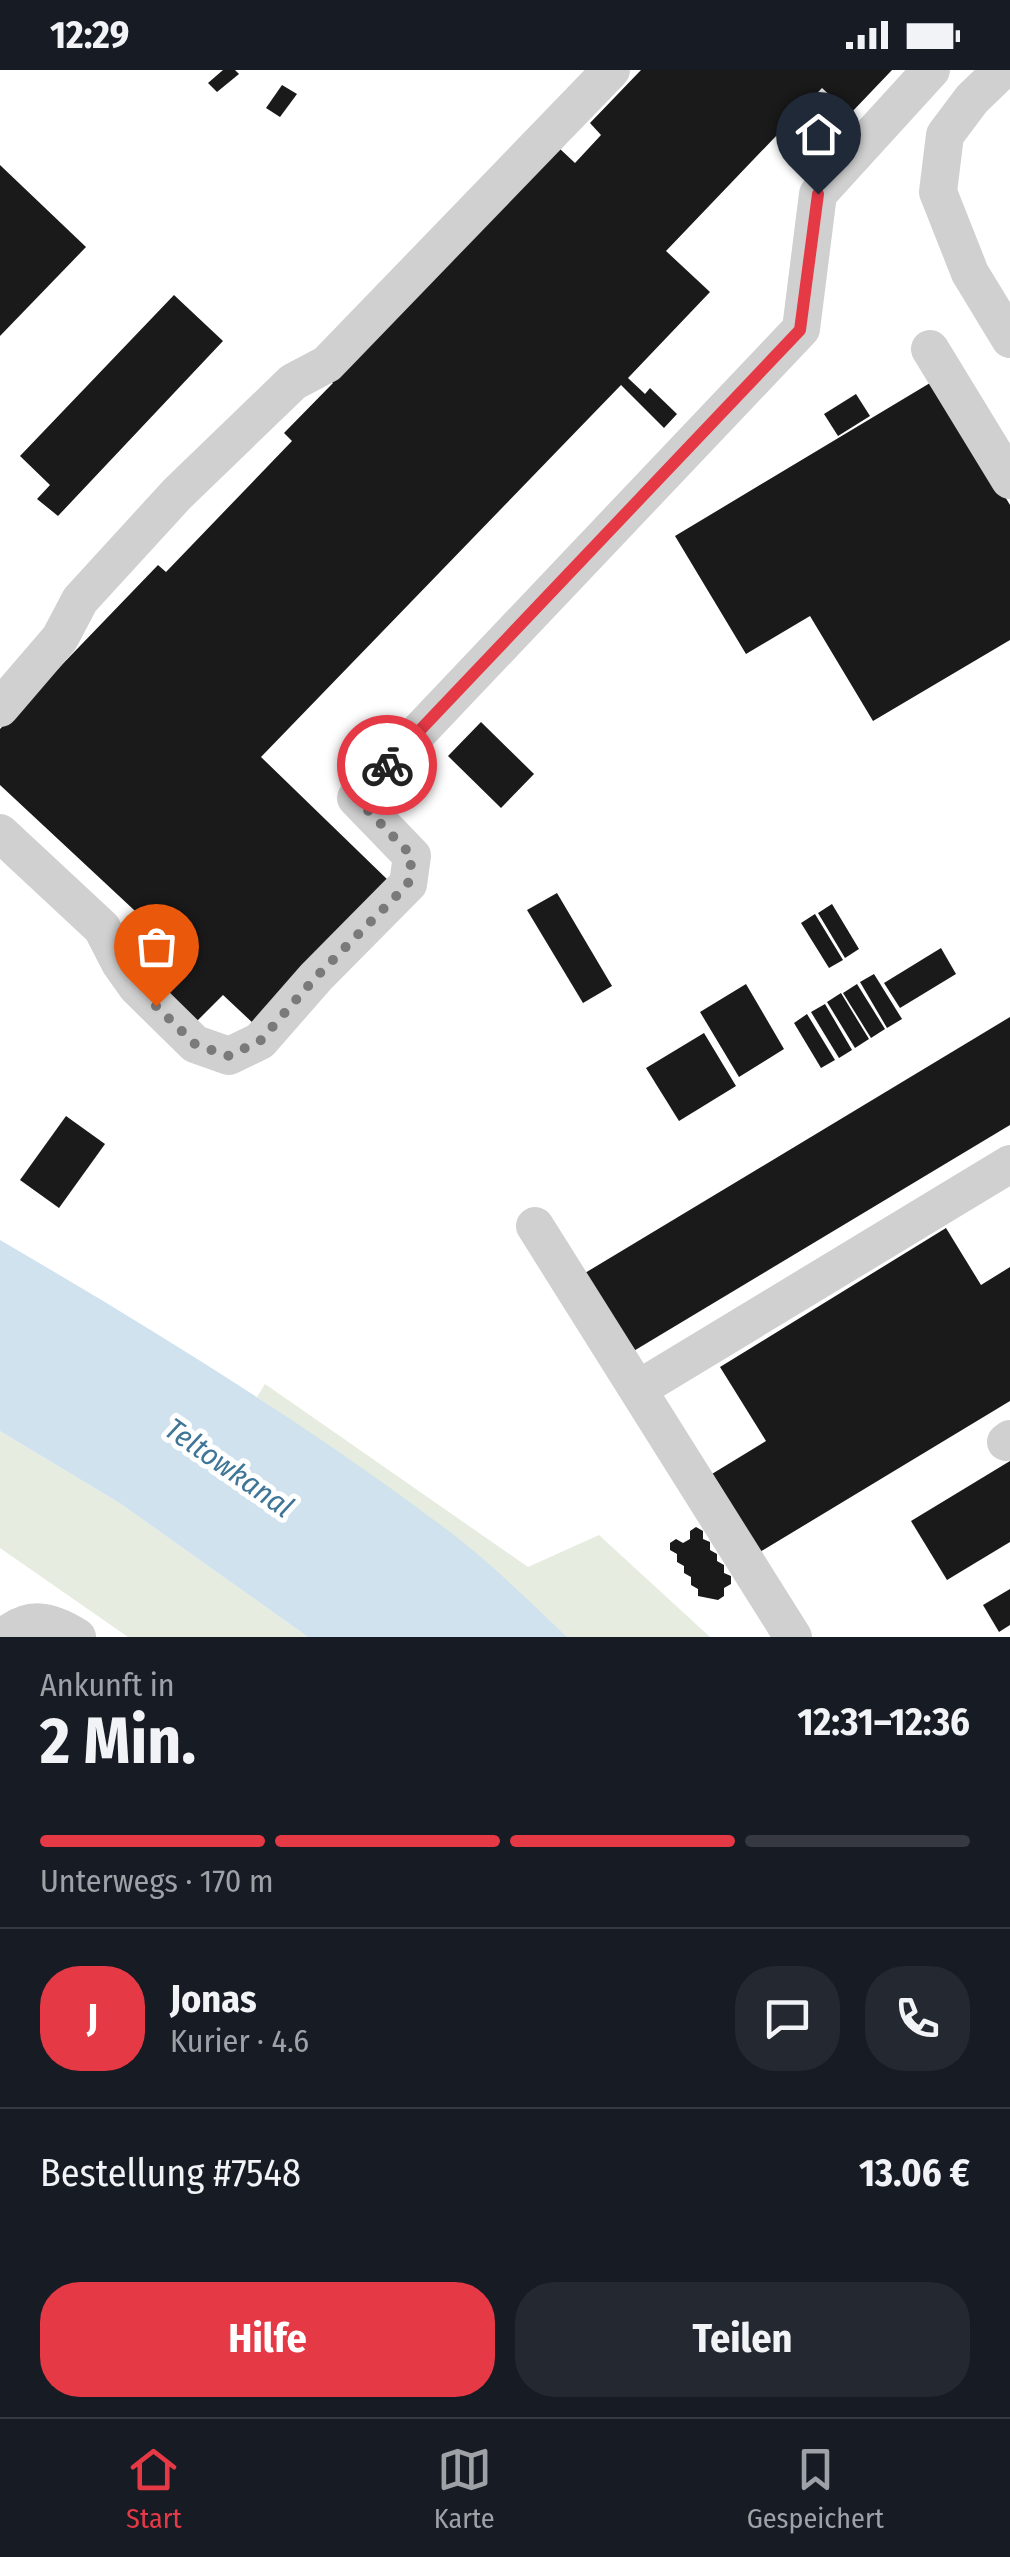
<!DOCTYPE html>
<html lang="de">
<head>
<meta charset="utf-8">
<style>
	body { margin:0; font-family:"Fira Sans Condensed",sans-serif; background:#242831; color:#f1f3f6; height:100vh; display:flex; flex-direction:column; font-size:38px; white-space:nowrap }
	* { box-sizing:border-box; margin:0 }
	p { font-size:32px; color:#9ea1a6 }
	.icon { flex:none; width:55px; height:55px; fill:none; stroke:currentColor; stroke-width:2; stroke-linecap:round; stroke-linejoin:round }
	.map { position:relative; height:1567px; overflow:hidden }
	.sheet { display:flex; flex-direction:column; background:#171b24; flex:1 }
	.sheet>* { flex:none }
	.pin { position:absolute; display:grid; place-items:center; width:85px; height:85px; color:#fff; margin:-102px -42px; border-radius:50% 50% 50% 0; rotate:-45deg; box-shadow:0 0 10px #0007 }
	.pin .icon { rotate:45deg }
	.courier { position:absolute; display:grid; place-items:center; width:100px; height:100px; margin:-50px; border:8px solid #e63946; border-radius:50%; background:#fff; color:#222; box-shadow:0 2px 12px #0007 }
	.head em { font-style:normal; font-weight:700 }
	.head div { display:flex; flex-direction:column-reverse }
	.head { display:flex; align-items:center; justify-content:space-between; height:170px; padding:0 40px }
	h1 { font-size:65px; font-weight:700; line-height:75px }
	.bar { display:grid; grid-template-columns:repeat(4,1fr); gap:15px 10px; align-content:center; height:120px; padding:0 40px }
	.bar i { height:12px; border-radius:8px; background:#363941 }
	.bar .on { background:#e63946 }
	.bar p { grid-column:span 4 }
	.line { display:flex; align-items:center; gap:25px; padding:0 40px; border-top:2px solid #363941 }
	.line div { flex:1 }
	.round { display:grid; place-items:center; flex:none; width:105px; height:105px; border-radius:40px; background:#242831 }
	.cta { display:flex; gap:20px; margin-top:auto; padding:20px 40px }
	.cta a { flex:1; height:115px; border-radius:40px; background:#e63946; color:#fff; font-size:40px; font-weight:700; line-height:115px; text-align:center }
	.cta a+a { background:#242831; color:#f1f3f6 }
	.status { display:flex; justify-content:space-between; align-items:center; height:70px; padding:0 50px; background:#171b24; direction:ltr }
	.status svg { height:28px; fill:currentColor }
	.dock { display:flex; justify-content:space-around; align-items:center; height:140px; border-top:2px solid #363941; background:#171b24; font-size:28px; color:#9ea1a6 }
	.dock a { display:grid; justify-items:center; gap:5px }
	.dock .on { color:#e63946 }
	.map>svg:first-child { display:block }
	.green { fill:#e6ecdf }
	.water { fill:#cfe2ee }
	.building { fill:#1a1a1a }
	.lines { fill:none; stroke-linecap:round; stroke-linejoin:round }
	.minor { stroke:#d0d0d0; stroke-width:38 }
	.done { stroke:#7a7a7a; stroke-width:10; stroke-dasharray:0 18 }
	.route { stroke:#e63946; stroke-width:12 }
	.labels { text-anchor:middle; dominant-baseline:central; stroke-width:10; stroke-linejoin:round; paint-order:stroke }
	.water-label { font-size:30px; font-style:italic; fill:#3f7597; stroke:#fff }
</style>
</head>
<body>
<div class="status"><b>12:29</b><svg viewBox="0 0 49 12"><path d="M0 12V9h3v3zM5 12V6h3v6zM10 12V3h3v9zM15 12V0h3v12zM26 1h20v11H26zM47 4h2v5h-2z"/></svg></div>
<div class="map">
<svg width="1010" height="1567" viewBox="0 0 1010 1567">
	<rect width="100%" height="100%" fill="#fff"/>
	<g class="green">
		<polygon points="265,1314 528,1497 599,1465 710,1567 567,1567 454,1466 257,1327"/>
		<polygon points="0,1361 121,1434 308,1567 128,1567 0,1478"/>
	</g>
	<path class="water" d="M 0,1170 C 156,1261 310,1356 454,1465 C 494,1496 530,1532 567,1567 L 308,1567 L 121,1434 L 0,1361 Z"/>
	<g class="building">
		<polygon points="223,0 235,0 239,4 217,22 208,13"/>
		<polygon points="641,0 892,0 850,44 822,18 666,181 710,222 628,308 645,324 650,318 677,344 664,358 621,315 261,687 391,813 255,955 223,925 194,954 150,911 178,881 0,715 0,659 158,495 166,502 292,371 284,363 333,313 327,308 559,78 575,93 601,65 590,53"/>
		<polygon points="282,15 297,24 280,47 266,38"/>
		<polygon points="0,95 86,177 0,266"/>
		<polygon points="174,225 223,271 58,446 37,429 50,415 20,386"/>
		<polygon points="935,310 1010,435 1010,570 873,651 810,546 746,584 675,466"/>
		<polygon points="856,324 870,346 838,366 824,344"/>
		<polygon points="481,652 534,704 501,738 448,686"/>
		<polygon points="557,823 612,916 583,933 527,840"/>
		<polygon points="832,834 859,879 845,888 818,843"/>
		<polygon points="815,844 843,890 829,898 801,853"/>
		<polygon points="941,878 956,904 900,938 884,913"/>
		<polygon points="874,904 902,949 887,958 860,912"/>
		<polygon points="746,914 784,979 739,1007 700,942"/>
		<polygon points="857,914 885,959 871,968 843,923"/>
		<polygon points="841,923 869,969 855,978 827,932"/>
		<polygon points="825,934 852,980 839,988 811,942"/>
		<polygon points="807,944 835,990 821,998 794,953"/>
		<polygon points="1010,947 1010,1055 627,1285 580,1206"/>
		<polygon points="704,963 736,1016 679,1051 646,998"/>
		<polygon points="66,1046 105,1074 59,1138 20,1110"/>
		<polygon points="946,1158 981,1215 1010,1197 1010,1331 755,1485 707,1407 766,1371 720,1297"/>
		<polygon points="1010,1391 1010,1472 947,1510 911,1451"/>
		<polygon points="696,1457 703,1461 703,1469 710,1472 710,1480 717,1484 717,1491 724,1495 724,1503 731,1506 731,1514 724,1518 724,1526 718,1530 698,1526 698,1519 691,1515 691,1507 684,1503 684,1496 677,1492 677,1484 670,1480 670,1473 676,1469 683,1473 690,1469 690,1461"/>
		<polygon points="1010,1519 1010,1555 999,1562 983,1535"/>
	</g>
	<g class="lines">
		<g class="minor">
			<polyline points="1002,0 972,29 945,65 938,122 970,203 1010,269"/>
			<polyline points="930,279 1010,410"/>
			<polyline points="0,638 60,568 80,530 177,424 293,312 327,294 611,0"/>
			<polyline points="0,763 102,858 120,893 137,917 195,974 229,986 260,971 316,907 408,814 412,786 356,728 801,259 818,124 931,0"/>
			<polyline points="535,1156 793,1567"/>
			<polyline points="640,1318 1010,1094"/>
			<polyline points="1006,1372 1010,1369"/>
			<path d="M 4,1567 C 29,1545 50,1550 77,1567"/>
		</g>
	</g>
	<g class="lines">
		<polyline class="done" points="156,936 195,974 228,986 260,971 316,907 408,814 412,786 356,728 387,695"/>
		<polyline class="route" points="387,695 800,260 818,124"/>
	</g>
	<g class="labels">
		<g class="water-label">
			<text transform="translate(229 1398) rotate(35)">Teltowkanal</text>
		</g>
	</g>
</svg>
<div class="pin" style="left:156px;top:936px;background:#ea580c"><svg class="icon" aria-label="bag" viewBox="0 0 24 24"><path d="M5 8h14l-1 12H6zM9 8a3 3 0 0 1 6 0"/></svg></div>
<div class="pin" style="left:818px;top:124px;background:#1f2937"><svg class="icon" aria-label="home" viewBox="0 0 24 24"><path d="M3 11l9-7 9 7M6 9v11h12V9"/></svg></div>
<div class="courier" style="left:387px;top:695px"><svg class="icon" aria-label="bike" viewBox="0 0 24 24"><circle cx="6" cy="16" r="4"/><circle cx="18" cy="16" r="4"/><path d="M6 16l4-8h5l3 8M10 8l3 8H6M13 5h3"/></svg></div>
</div>
<section class="sheet">
<div class="head"><div><h1>2 Min.</h1><p>Ankunft in</p></div><em>12:31–12:36</em></div>
<div class="bar"><i class="on"></i><i class="on"></i><i class="on"></i><i></i><p>Unterwegs · 170 m</p></div>
<div class="line" style="height:180px"><b class="round" style="background:#e63946;color:#fff">J</b><div><b>Jonas</b><p>Kurier · 4.6</p></div><a class="round"><svg class="icon" aria-label="chat" viewBox="0 0 24 24"><path d="M4 5h16v11H9l-5 4z"/></svg></a><a class="round"><svg class="icon" aria-label="phone" viewBox="0 0 24 24"><path d="M5 4h4l2 5-3 2q2 4 5 5l2-3 5 2v4C11 20 4 13 5 4z"/></svg></a></div>
<div class="line" style="height:130px"><div>Bestellung #7548</div><b>13.06 €</b></div>
<div class="cta"><a>Hilfe</a><a>Teilen</a></div>
</section>
<nav class="dock">
<a class="on"><svg class="icon" aria-label="home" viewBox="0 0 24 24"><path d="M3 11l9-7 9 7M6 9v11h12V9"/></svg>Start</a>
<a><svg class="icon" aria-label="map" viewBox="0 0 24 24"><path d="M3 6l6-2 6 2 6-2v14l-6 2-6-2-6 2zM9 4v14M15 6v14"/></svg>Karte</a>
<a><svg class="icon" aria-label="saved" viewBox="0 0 24 24"><path d="M7 4h10v16l-5-4-5 4z"/></svg>Gespeichert</a>
</nav>
</body>
</html>
